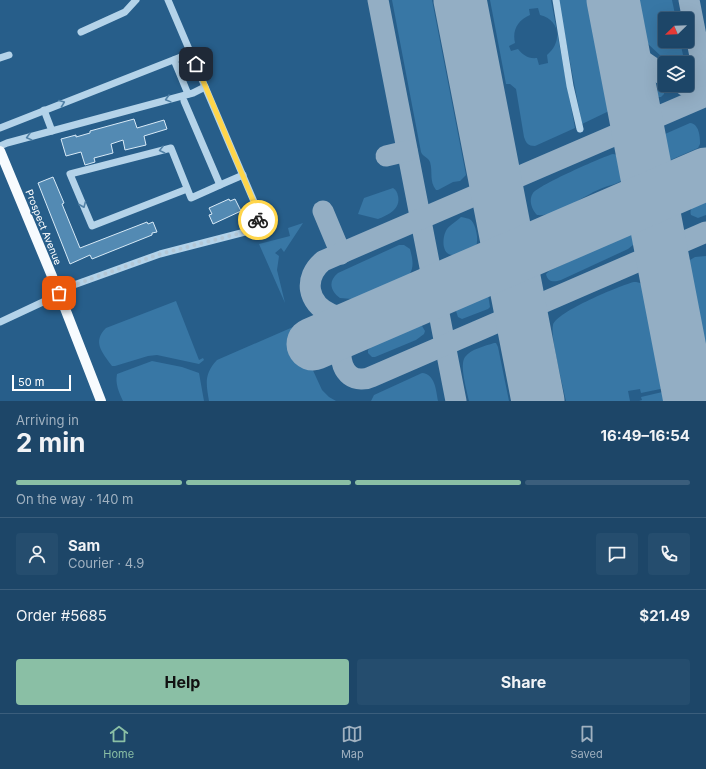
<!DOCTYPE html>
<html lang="en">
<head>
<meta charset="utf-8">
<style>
	body { margin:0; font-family:Inter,sans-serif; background:#254d6e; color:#f1f3f6; height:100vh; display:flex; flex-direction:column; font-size:15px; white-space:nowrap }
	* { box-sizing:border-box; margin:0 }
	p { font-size:13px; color:#a0b1c0 }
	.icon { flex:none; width:22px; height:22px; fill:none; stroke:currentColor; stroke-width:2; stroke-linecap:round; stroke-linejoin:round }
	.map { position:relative; height:401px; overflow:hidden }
	.sheet { display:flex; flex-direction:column; background:#1d4668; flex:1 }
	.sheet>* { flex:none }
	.needle { width:26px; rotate:247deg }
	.fabs { position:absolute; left:658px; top:12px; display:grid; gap:8px }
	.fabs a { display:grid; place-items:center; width:36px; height:36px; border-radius:4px; background:#1d4668; box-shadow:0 4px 16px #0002,0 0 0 1px #3b5e7c; font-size:20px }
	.scale { position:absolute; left:12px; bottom:10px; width:59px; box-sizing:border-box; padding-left:4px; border:2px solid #fff; border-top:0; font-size:11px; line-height:14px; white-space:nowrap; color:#fff; -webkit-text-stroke:3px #275e8a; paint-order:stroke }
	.pin { position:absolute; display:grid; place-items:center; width:34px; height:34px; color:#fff; margin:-17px; border-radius:8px; box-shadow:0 2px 6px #0006 }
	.courier { position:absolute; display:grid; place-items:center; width:40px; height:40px; margin:-20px; border:3px solid #ffd54a; border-radius:50%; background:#fff; color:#222; box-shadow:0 1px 5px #0007 }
	.summary em { font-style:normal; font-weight:700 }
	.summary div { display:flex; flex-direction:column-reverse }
	.summary { display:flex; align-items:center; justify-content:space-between; height:68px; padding:0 16px }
	h1 { font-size:26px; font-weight:700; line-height:30px }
	.bar { display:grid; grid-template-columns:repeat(4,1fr); gap:6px 4px; align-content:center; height:48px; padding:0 16px }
	.bar i { height:5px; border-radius:3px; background:#3b5e7c }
	.bar .selected { background:#8abfa5 }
	.bar p { grid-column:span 4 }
	.line { display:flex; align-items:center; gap:10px; padding:0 16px; border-top:1px solid #3b5e7c }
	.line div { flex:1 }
	.round { display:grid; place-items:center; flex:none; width:42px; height:42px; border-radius:4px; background:#254d6e }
	.action { display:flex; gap:8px; margin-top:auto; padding:8px 16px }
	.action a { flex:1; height:46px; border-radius:4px; background:#8abfa5; color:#111; font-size:16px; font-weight:700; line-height:46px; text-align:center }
	.action a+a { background:#254d6e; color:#f1f3f6 }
	.menu { display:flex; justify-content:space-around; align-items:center; height:56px; border-top:1px solid #3b5e7c; background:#1d4668; font-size:11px; color:#a0b1c0 }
	.menu a { display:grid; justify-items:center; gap:2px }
	.menu .selected { color:#8abfa5 }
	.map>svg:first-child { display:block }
	.green { fill:#3877a5; fill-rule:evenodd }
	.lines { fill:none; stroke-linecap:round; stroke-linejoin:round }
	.taxiway { stroke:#93aec4; stroke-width:21 }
	.runway { stroke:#93aec4; stroke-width:53 }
	.building { fill:#538ab3; stroke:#d8eaf7 }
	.minor { stroke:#b4d3e9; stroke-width:7 }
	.major { stroke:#f7fbfe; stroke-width:10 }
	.oneway { stroke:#5181a6 }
	.done { stroke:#b3c7d6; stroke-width:4; stroke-dasharray:0 7.2 }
	.route { stroke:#ffd54a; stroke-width:5 }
	.labels { text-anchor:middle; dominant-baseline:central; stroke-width:3; stroke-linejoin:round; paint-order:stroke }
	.street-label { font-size:10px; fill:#fff; stroke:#275e8a }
</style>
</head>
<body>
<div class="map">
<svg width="706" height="401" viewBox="0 0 706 401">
	<rect width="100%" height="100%" fill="#275e8a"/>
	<g class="green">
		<path d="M 392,0 L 432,0 L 466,175 L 460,181 L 453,182 L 438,190 L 436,190 C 429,181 433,172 430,162 C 428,157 423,157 421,152 Z"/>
		<path d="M 490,0 L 551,0 L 575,128 L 535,146 C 528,146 526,143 524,137 L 516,89 L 510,84 L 506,84 ZM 538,8 L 540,15 C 561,20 562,43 547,55 L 548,63 L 539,65 L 537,58 C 528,59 523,55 518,49 L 511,51 L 509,46 L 515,43 C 512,30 518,20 530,15 L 529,9 Z"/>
		<polygon points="558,0 595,0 612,98 610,110 607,112 582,124"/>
		<polygon points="631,0 672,0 676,19 665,19 665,41 680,41 683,55 682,63 670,63 663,58 647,43 636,19"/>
		<polygon points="647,84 664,92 664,94 661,97 658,97 650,91"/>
		<path d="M 690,123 C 699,124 700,136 700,144 L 698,148 L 666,162 L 663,160 C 660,152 659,141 665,134 Z"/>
		<path d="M 613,154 C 620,155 622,157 624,163 C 626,167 628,174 625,177 C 619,185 608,185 600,189 C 583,196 556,217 537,215 C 532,210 528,200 533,193 C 539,185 602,157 613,154 Z"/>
		<path d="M 393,188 C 396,190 397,192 398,196 C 401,209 388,215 378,219 L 358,214 L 364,198 Z"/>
		<path d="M 706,198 L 706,215 L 698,218 L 691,215 C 688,207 699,201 706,198 Z"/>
		<path d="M 461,217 C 465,218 468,218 471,220 C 476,225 479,240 476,246 C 469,249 461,255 453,255 C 441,255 442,236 447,229 C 450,225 457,221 461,217 Z"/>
		<polygon points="303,223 284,252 281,248 275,253 279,256 277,270 285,303 259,244 290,236 288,228"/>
		<path d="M 632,232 L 636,233 L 638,238 L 633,245 L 628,249 L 561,280 C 554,282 548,283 546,274 L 549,271 Z"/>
		<path d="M 399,245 L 404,245 L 410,249 C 412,257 415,267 409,275 L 352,299 L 340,298 C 330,291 328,281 338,273 Z"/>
		<polygon points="706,256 706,353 700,343 695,331 685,276 687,267 690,260 695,257"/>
		<path d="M 634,282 C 640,282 644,284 647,289 C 655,302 657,320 660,334 C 663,352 666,369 670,387 L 641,393 L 640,389 L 628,391 L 630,401 L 566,401 C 563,386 550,336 553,325 C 556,312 621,285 634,282 Z"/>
		<polygon points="488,294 490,307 488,309 462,319 458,317 456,311 460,307"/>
		<path d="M 176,301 L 199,360 L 203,358 L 204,360 L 199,364 L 157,355 L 148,356 L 115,366 L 112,366 C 102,352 92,342 106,328 Z"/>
		<polygon points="422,326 425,331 424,334 416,340 375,357 372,357 368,353 368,350 371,347 416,327"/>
		<path d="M 293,327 L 322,390 L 329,397 L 336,401 L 209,401 C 206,383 204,374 217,360 Z"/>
		<path d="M 494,343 L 496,343 L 498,347 L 509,401 L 469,401 C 467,391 459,365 465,357 C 471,349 485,346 494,343 Z"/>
		<path d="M 152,361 L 182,367 L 199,373 L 204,401 L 123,401 C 119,392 115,384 117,374 Z"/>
		<path d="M 422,373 C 435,374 436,390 438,401 L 371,401 L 374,395 Z"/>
		<polygon points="671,390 673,401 639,401 642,400 641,397"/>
	</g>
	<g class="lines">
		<g class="taxiway">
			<polyline points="378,0 456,401"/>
			<polyline points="689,0 706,87"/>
			<polyline points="622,47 665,76"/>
			<polyline points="684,85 706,94"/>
			<polyline points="386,156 407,151"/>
			<polyline points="323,211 341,254"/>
			<polyline points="664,256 682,348 691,361 706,372"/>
			<path d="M 368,320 C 355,320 343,320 331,314 C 307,303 303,278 323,261 L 706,96"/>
			<path d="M 368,320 C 360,326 350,333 345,341 C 336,355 343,380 362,379 C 365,379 369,378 371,377 L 706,232"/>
		</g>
		<g class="runway">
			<polyline points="460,0 538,401"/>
			<polyline points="613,0 690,401"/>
			<polyline points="313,344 706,174"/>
		</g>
	</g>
	<g class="building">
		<polygon points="134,119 137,128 164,120 167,129 144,136 146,145 125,150 123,140 111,144 113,153 94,158 95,162 85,165 81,152 66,156 61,139 76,135 76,137 90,133 90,131"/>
		<polygon points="53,177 64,203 62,204 80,248 147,222 148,224 153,222 157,232 152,233 152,235 92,259 90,255 70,264 38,183"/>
		<polygon points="229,199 230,201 235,199 241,211 213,224 209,215 212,214 209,208"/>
	</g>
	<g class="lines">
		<g class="minor">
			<polyline points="556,0 570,86 580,129"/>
			<polyline points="81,32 125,12 136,0"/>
			<polyline points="0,58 9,55"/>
			<polyline points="174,60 188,94"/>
			<polyline points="184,101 220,185 243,175"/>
			<polyline points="44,110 52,131"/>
			<polyline points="0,128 191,53"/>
			<polyline points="0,146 7,143 193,93 205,87"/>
			<polyline points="187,189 92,226 70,174 171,148 191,198 220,185"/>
			<polyline points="0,322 45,301 71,286 160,254 245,232 258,227 258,211 168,0"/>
		</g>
		<polyline class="major" points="0,151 59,293 101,401"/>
	</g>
	<defs><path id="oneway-chevron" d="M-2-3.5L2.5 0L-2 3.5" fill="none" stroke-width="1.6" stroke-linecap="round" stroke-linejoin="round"/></defs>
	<g class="oneway">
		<use href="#oneway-chevron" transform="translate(168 99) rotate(165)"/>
		<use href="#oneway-chevron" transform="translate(62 103) rotate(-21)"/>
		<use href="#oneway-chevron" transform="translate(29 137) rotate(165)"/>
		<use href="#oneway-chevron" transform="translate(162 150) rotate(166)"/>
		<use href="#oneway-chevron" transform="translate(83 205) rotate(67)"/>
	</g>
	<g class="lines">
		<polyline class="done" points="59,293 71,286 160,254 245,232 258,227 258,220"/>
		<polyline class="route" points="196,64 258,212 258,220"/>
	</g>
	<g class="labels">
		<g class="street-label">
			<text transform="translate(44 227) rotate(68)">Prospect Avenue</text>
		</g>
	</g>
</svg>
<div class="fabs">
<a><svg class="needle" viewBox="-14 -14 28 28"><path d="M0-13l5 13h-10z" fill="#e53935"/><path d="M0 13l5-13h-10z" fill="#a0b1c0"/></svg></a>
<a><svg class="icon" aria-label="layers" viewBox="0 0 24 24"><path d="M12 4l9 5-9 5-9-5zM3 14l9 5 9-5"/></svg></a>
</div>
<div class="scale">50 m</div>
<div class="pin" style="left:59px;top:293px;background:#ea580c"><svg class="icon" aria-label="bag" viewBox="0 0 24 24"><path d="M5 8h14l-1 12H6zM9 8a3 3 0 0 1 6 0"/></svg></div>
<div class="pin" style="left:196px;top:64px;background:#1f2937"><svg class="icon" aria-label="home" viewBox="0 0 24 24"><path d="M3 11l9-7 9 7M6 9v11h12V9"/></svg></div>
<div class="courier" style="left:258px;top:220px"><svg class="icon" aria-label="bike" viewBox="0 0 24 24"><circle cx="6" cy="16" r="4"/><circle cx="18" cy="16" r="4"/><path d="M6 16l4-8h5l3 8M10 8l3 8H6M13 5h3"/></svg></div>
</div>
<section class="sheet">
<div class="summary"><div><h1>2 min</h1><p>Arriving in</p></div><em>16:49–16:54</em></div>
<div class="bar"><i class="selected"></i><i class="selected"></i><i class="selected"></i><i></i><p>On the way · 140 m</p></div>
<div class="line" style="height:72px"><a class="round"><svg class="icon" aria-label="person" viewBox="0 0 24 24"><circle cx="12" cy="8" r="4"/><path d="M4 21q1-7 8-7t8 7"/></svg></a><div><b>Sam</b><p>Courier · 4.9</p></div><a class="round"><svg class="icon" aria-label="chat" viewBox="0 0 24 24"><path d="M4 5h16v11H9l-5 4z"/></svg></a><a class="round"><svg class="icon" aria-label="phone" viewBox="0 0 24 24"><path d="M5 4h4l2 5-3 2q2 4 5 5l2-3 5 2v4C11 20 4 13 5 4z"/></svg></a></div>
<div class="line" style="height:52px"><div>Order #5685</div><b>$21.49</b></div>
<div class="action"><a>Help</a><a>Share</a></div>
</section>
<nav class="menu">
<a class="selected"><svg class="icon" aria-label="home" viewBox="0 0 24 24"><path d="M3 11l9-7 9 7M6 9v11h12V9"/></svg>Home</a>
<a><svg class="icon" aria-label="map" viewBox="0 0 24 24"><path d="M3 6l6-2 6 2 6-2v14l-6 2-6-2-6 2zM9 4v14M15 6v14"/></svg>Map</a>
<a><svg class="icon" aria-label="saved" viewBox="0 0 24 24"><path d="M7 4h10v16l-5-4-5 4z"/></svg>Saved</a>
</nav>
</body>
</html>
